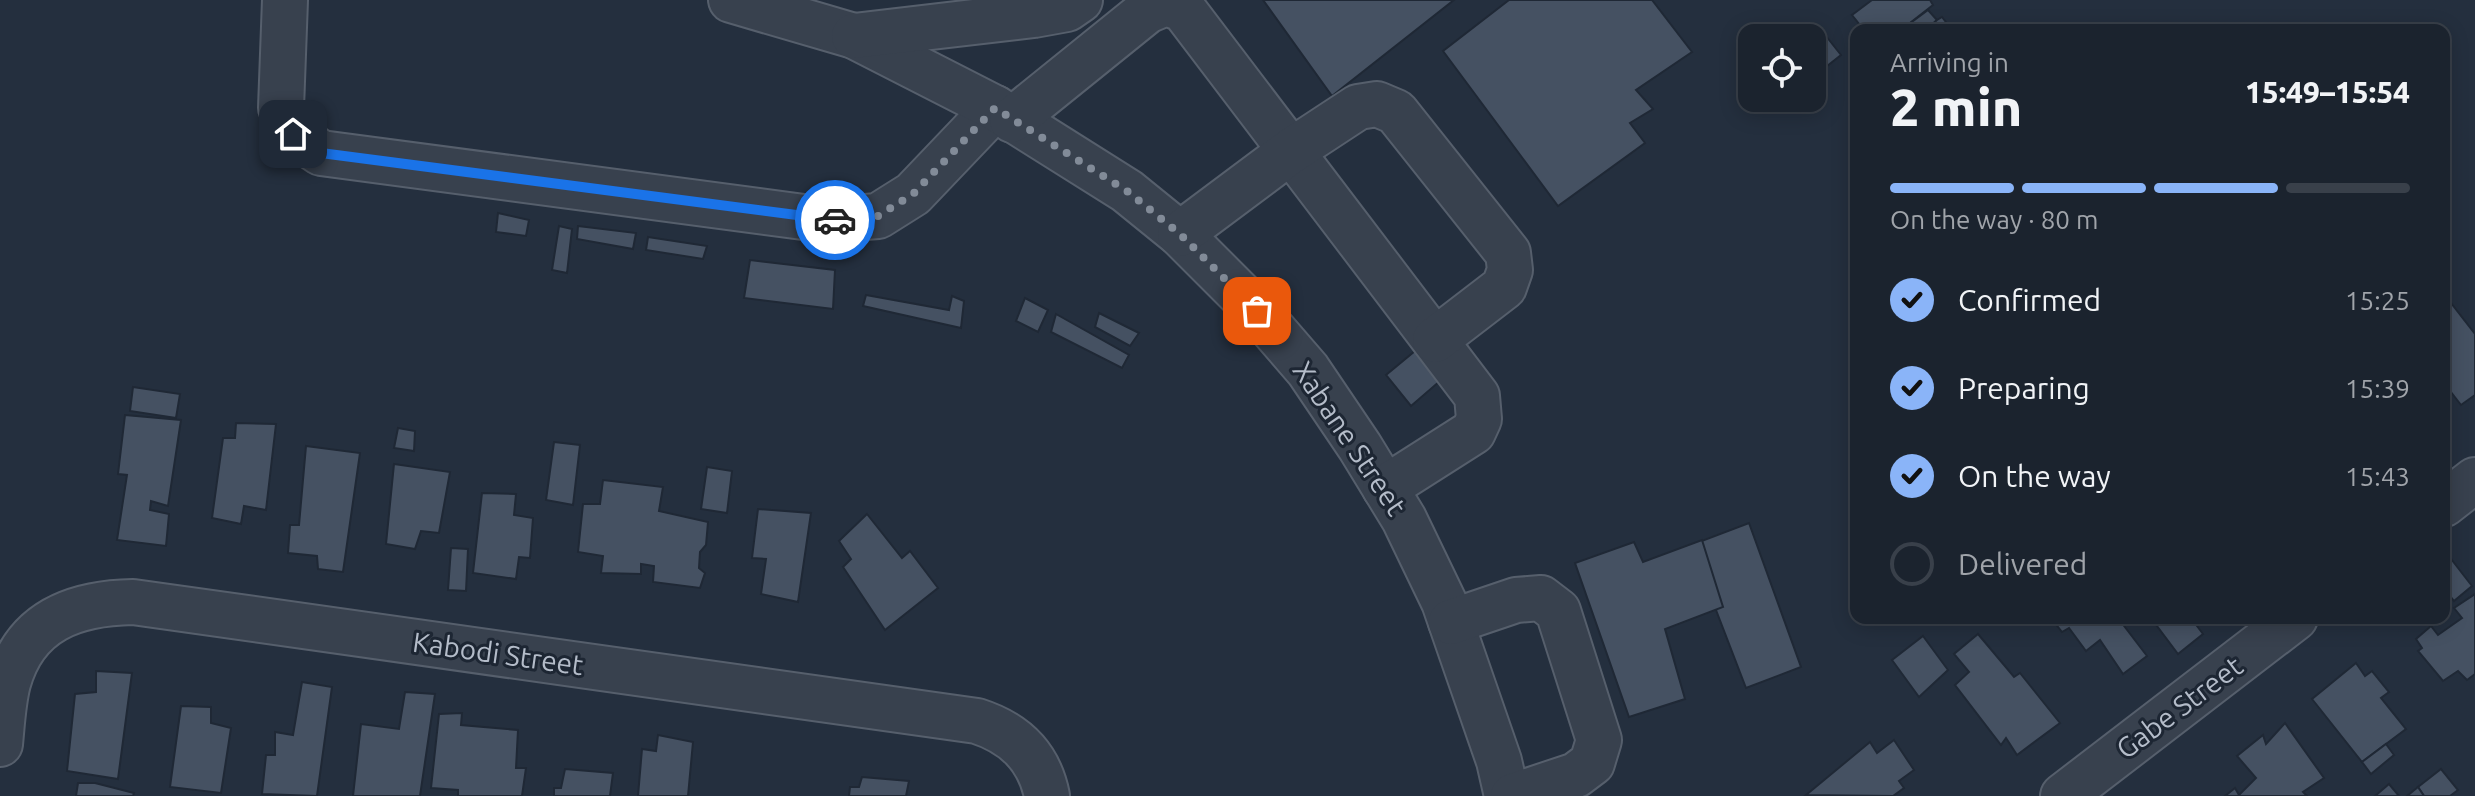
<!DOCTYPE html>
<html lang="en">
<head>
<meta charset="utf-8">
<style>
	body { margin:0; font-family:Ubuntu,sans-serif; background:#242b36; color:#f1f3f6; height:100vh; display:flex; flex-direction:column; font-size:30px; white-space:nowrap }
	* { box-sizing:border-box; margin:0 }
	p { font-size:26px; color:#a0a4aa }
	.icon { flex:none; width:44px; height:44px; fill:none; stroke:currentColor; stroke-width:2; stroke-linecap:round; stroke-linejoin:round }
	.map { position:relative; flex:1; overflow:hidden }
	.panel { position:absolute; left:1850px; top:24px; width:600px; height:600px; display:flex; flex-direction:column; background:#1b232e; border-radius:16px; box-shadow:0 4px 20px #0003,0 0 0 2px #39404a }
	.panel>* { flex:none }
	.tools { position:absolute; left:1738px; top:24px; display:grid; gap:16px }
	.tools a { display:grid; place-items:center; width:88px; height:88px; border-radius:16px; background:#1b232e; box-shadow:0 4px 20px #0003,0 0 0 2px #39404a; font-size:40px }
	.pin { position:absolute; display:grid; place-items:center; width:68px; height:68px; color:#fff; margin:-34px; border-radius:16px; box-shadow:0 4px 12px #0006 }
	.courier { position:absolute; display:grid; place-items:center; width:80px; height:80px; margin:-40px; border:6px solid #1a73e8; border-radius:50%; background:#fff; color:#222; box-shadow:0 2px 10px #0007 }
	.summary em { font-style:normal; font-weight:800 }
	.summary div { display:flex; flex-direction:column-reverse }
	.summary { display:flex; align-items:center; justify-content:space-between; height:136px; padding:0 40px }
	h1 { font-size:52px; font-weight:800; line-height:60px }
	.bar { display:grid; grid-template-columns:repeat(4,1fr); gap:12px 8px; align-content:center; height:96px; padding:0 40px }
	.bar i { height:10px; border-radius:6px; background:#39404a }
	.bar .selected { background:#8ab4f8 }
	.bar p { grid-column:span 4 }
	ol { padding:0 40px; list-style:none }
	li { display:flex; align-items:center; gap:24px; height:88px }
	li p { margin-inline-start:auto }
	li .icon { padding:8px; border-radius:50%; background:#8ab4f8; color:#111; stroke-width:4 }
	li:last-child { color:#a0a4aa }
	li i { width:44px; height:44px; border:4px solid #39404a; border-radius:50% }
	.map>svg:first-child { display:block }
	.building { fill:#455162; stroke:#1f2835; stroke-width:2 }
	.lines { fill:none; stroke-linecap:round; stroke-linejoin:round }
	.minor-casing { stroke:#565f6c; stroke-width:48 }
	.minor { stroke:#38414e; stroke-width:44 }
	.done { stroke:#828b98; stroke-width:8; stroke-dasharray:0 14.4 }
	.route { stroke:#1a73e8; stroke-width:10 }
	.labels { text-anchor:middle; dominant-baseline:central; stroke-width:6; stroke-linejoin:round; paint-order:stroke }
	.street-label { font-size:28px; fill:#b4bcc9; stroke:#1d2633 }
</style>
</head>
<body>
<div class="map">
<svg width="2475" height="796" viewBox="0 0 2475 796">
	<rect width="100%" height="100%" fill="#242f3e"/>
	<g class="building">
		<polygon points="1263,0 1454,0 1332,96"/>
		<polygon points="1509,0 1652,0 1692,52 1636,90 1653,109 1630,123 1645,143 1558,206 1443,51"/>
		<polygon points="1872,0 1930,0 1933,5 1901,30 1864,30 1852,15"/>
		<polygon points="1928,10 1937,20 1926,30 1901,30"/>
		<polygon points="1942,17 1952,30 1926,30 1937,20"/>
		<polygon points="1826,36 1841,55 1812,78 1812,46"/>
		<polygon points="498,213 529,220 526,236 496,232"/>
		<polygon points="559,226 572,229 567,273 552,270"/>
		<polygon points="578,226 636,233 633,249 577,239"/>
		<polygon points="648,237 707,246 703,259 646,250"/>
		<polygon points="750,260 835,270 833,309 744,298"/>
		<polygon points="2444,294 2475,334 2475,395 2461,405 2444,383"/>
		<polygon points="866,295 949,310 952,296 964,301 961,328 863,306"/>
		<polygon points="1025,298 1048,310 1038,332 1016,321"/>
		<polygon points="1099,313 1139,333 1130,346 1095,327"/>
		<polygon points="1056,314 1129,355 1122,368 1051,332"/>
		<polygon points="1415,351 1440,381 1411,406 1386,375"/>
		<polygon points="133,387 180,394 176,418 130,411"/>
		<polygon points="125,415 181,420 168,506 151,501 150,510 169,514 166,546 117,540 127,475 118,474"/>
		<polygon points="236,423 276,424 266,510 244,506 241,524 212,518 223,438 235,438"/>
		<polygon points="398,428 415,431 414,451 394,448"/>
		<polygon points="554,442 580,445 573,505 546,500"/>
		<polygon points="306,446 360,453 343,572 318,569 317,556 288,553 290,525 299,525"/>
		<polygon points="394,464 450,472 439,533 421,531 415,549 386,544"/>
		<polygon points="707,467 732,471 727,513 701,509"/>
		<polygon points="603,480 663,487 659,511 708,522 706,545 700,552 699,568 705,573 700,588 653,582 654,566 641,564 641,574 601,573 603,556 578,552 583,504 600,504"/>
		<polygon points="482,493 516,494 514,515 533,518 530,558 519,557 516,579 473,573"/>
		<polygon points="758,509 811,513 798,602 761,594 766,559 752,558"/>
		<polygon points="867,514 902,558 910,551 938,588 885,630 843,567 851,559 839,541"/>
		<polygon points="1749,523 1801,667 1746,688 1691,545"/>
		<polygon points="1702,540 1723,607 1665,629 1685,699 1629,717 1575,563 1634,542 1643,562"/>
		<polygon points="451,548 468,549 466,591 448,590"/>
		<polygon points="2448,555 2472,586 2454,601 2444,588 2444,558"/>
		<polygon points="2475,594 2475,674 2467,680 2458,671 2443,681 2418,651 2422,648 2416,639 2431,626 2438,635 2462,618 2454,608"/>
		<polygon points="2051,618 2118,618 2147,656 2123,674 2100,640 2086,651 2069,628 2062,632"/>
		<polygon points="2151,618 2191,618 2203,634 2178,654"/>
		<polygon points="1978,634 2014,677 2020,673 2060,723 2017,755 2006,738 2001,745 1955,685 1969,672 1954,654"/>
		<polygon points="1923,636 1948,670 1919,697 1892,660"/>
		<polygon points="2356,663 2365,676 2372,671 2389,692 2381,698 2406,729 2362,762 2312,699"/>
		<polygon points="96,671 132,673 118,779 67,771 75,694 96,692"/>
		<polygon points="302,682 332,687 317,796 262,794 266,755 275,755 275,732 293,735"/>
		<polygon points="405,692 435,694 420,796 353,796 361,724 399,729"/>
		<polygon points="181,706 211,707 211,723 231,728 221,793 170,787"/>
		<polygon points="462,713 461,725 518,730 516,768 526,768 522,796 458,796 458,790 431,788 439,714"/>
		<polygon points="2285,723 2324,778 2303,792 2307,796 2225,796 2235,788 2239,795 2256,778 2237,756 2263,735 2266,744"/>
		<polygon points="658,735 693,742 688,796 638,796 642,749 656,751"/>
		<polygon points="1894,740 1914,770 1899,781 1904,788 1893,796 1806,795 1870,742 1877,753"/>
		<polygon points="2386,744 2394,755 2371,774 2362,762"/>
		<polygon points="565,769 613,773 610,796 554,796 554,788 561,788"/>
		<polygon points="2441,769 2458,790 2450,796 2424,796 2418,787"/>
		<polygon points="862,777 909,781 906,796 849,796 850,787 859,787"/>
		<polygon points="78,783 95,783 134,793 133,796 76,796"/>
		<polygon points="2389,784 2399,796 2375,796"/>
		<polygon points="2418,787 2424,796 2407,796"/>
	</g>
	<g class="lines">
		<defs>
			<g id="minor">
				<polyline points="285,0 281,108 293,134 321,153 826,220 878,216 913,194 995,108"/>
				<polyline points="731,0 854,36 995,108 1127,191 1180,234 1257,311 1308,370 1360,447 1404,519 1444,602 1499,761 1507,796"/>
				<polyline points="854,36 1034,15 1067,9 1080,0"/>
				<polyline points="1012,120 1147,11 1166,3 1183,9 1477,396 1479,419 1473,432 1385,488"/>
				<polyline points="1180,234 1291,151 1358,107 1377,104 1396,112 1508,253 1510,270 1504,287 1435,340"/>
				<polyline points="2444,504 2475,480"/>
				<polyline points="1451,622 1516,600 1541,598 1558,611 1599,740 1592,763 1576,775 1513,796"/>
				<path d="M 0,744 C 2,724 3,702 8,683 C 25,620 75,603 133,602 L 977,721 C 1014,733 1039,756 1047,796"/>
				<polyline points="2063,796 2295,618"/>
			</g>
		</defs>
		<use href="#minor" class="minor-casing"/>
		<use href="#minor" class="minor"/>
	</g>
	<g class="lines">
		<polyline class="done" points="835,220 878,216 913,194 995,108 1127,191 1180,234 1257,311"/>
		<polyline class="route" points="293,134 321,153 835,220"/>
	</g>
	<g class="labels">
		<g class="street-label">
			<text transform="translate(1350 438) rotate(56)">Xabane Street</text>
			<text transform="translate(498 653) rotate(8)">Kabodi Street</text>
			<text transform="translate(2179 707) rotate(-37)">Gabe Street</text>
		</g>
	</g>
</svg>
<div class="tools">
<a><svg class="icon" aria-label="locate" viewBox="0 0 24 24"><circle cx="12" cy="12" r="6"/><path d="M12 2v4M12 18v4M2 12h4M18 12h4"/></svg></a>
</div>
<div class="pin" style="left:1257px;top:311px;background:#ea580c"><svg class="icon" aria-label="bag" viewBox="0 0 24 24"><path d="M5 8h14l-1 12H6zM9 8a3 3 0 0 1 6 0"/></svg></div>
<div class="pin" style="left:293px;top:134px;background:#1f2937"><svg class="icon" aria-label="home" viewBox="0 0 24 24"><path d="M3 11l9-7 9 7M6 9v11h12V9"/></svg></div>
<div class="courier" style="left:835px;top:220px"><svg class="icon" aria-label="car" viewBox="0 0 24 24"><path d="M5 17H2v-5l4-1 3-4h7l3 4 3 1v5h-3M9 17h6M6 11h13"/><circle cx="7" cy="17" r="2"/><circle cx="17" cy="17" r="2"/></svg></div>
<section class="panel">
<div class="summary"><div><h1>2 min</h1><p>Arriving in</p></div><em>15:49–15:54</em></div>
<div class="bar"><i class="selected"></i><i class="selected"></i><i class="selected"></i><i></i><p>On the way · 80 m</p></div>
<ol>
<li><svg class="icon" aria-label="check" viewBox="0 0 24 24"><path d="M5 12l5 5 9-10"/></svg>Confirmed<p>15:25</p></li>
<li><svg class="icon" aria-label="check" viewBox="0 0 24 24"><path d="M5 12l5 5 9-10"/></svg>Preparing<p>15:39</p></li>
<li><svg class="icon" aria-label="check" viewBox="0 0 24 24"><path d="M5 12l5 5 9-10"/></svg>On the way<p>15:43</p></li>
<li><i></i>Delivered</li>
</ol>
</section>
</div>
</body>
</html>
